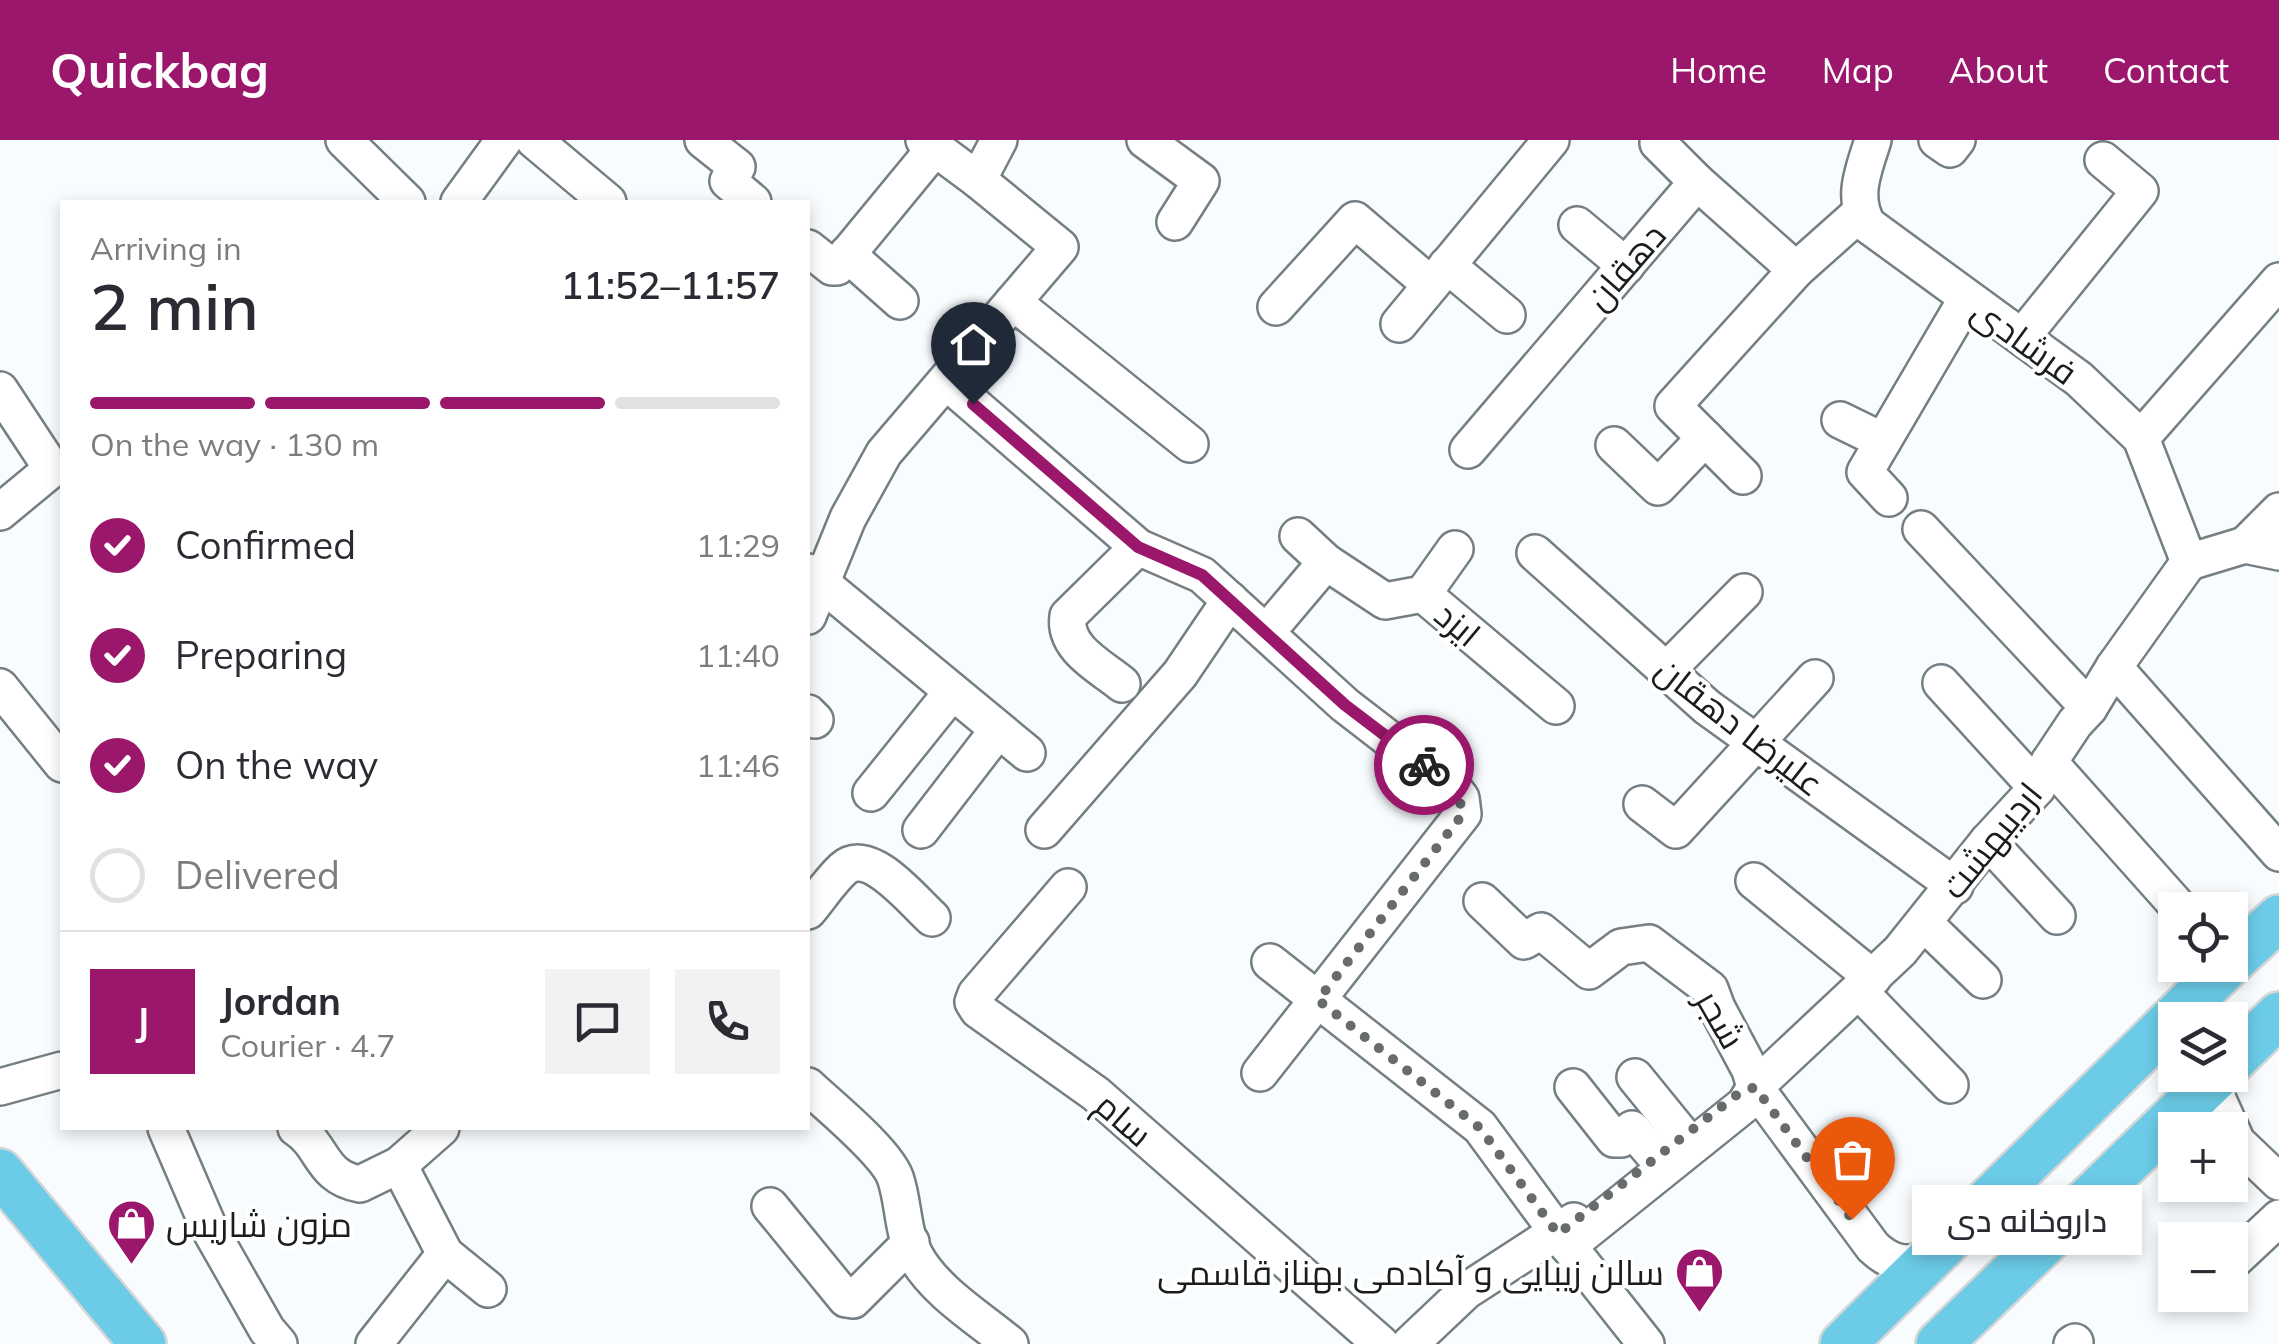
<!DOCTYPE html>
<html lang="en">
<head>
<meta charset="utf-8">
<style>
	body { margin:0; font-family:Mulish,Cairo,sans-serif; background:#f2f2f3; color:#2b2b33; height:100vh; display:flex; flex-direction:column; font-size:38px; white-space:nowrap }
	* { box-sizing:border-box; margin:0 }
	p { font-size:32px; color:#7c7c81 }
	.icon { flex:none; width:55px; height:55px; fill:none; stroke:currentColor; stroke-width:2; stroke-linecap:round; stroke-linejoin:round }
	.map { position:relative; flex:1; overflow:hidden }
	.panel { position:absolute; left:60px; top:60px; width:750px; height:930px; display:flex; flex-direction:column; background:#fff; border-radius:0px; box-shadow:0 5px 15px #0003 }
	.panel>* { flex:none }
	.buttons { position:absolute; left:2158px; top:752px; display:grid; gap:20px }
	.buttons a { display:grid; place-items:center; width:90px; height:90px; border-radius:0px; background:#fff; box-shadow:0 5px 15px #0003; font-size:50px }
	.pin { position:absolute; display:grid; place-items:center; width:85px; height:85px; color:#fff; margin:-102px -42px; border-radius:50% 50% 50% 0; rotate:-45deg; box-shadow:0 0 10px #0007 }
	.pin .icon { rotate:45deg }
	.courier { position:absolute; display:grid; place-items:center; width:100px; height:100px; margin:-50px; border:8px solid #9a176b; border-radius:50%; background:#fff; color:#222; box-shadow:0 2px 12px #0007 }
	.bubble { position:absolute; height:70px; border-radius:0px; background:#fff; box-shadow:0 5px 15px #0003; font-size:32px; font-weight:600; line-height:70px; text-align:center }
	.overview em { font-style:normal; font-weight:600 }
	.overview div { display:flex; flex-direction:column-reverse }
	.overview { display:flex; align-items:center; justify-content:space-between; height:170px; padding:0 30px }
	h1 { font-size:65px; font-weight:600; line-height:75px }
	.bar { display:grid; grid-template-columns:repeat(4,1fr); gap:15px 10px; align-content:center; height:120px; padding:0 30px }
	.bar i { height:12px; border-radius:8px; background:#e1e1e2 }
	.bar .on { background:#9a176b }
	.bar p { grid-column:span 4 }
	.line { display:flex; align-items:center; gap:25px; padding:0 30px; border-top:2px solid #e1e1e2 }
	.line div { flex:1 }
	.round { display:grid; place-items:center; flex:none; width:105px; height:105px; border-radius:0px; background:#f2f2f3 }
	ol { padding:0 30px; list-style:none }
	li { display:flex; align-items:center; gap:30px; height:110px }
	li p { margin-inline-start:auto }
	li .icon { padding:10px; border-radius:50%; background:#9a176b; color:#fff; stroke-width:4 }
	li:last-child { color:#7c7c81 }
	li i { width:55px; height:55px; border:5px solid #e1e1e2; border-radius:50% }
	header { display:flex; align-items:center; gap:60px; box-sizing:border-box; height:140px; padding:0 50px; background:#9a176b; color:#fff }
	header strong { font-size:48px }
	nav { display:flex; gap:55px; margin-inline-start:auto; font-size:35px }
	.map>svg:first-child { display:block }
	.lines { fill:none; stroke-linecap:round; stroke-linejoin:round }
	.minor-casing { stroke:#757e82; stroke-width:40 }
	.major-casing { stroke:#d6d6d6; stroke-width:50 }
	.minor { stroke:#fff; stroke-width:35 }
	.major { stroke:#6ccce7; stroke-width:45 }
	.done { stroke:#676b6c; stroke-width:10; stroke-dasharray:0 18 }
	.route { stroke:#9a176b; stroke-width:12 }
	.labels { text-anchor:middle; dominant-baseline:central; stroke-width:8; stroke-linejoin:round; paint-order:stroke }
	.street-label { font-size:35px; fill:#191d1e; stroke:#fff }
	.poi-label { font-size:35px; fill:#191d1e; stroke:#fff; text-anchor:start }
</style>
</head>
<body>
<header>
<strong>Quickbag</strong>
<nav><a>Home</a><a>Map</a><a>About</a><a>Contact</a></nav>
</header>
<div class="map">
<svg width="2279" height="1204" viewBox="0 0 2279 1204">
	<rect width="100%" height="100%" fill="#f8fcfe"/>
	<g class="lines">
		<defs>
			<g id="minor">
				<polyline points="344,0 407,62"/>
				<polyline points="534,0 608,62"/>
				<polyline points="703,0 737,27 728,41 753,62"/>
				<polyline points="1145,0 1201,41 1175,82"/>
				<path d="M 1873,0 C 1864,29 1851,57 1868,85 L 2079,239 L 2141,298 L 2189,422"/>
				<polyline points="1937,0 1950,9 1957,0"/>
				<polyline points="1658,3 1697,42"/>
				<polyline points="978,40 999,0"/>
				<polyline points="459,62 504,0"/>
				<polyline points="1577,85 1626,126"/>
				<polyline points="808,108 832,127 837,127 935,8"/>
				<polyline points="847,114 900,161"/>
				<polyline points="1447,125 1507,175"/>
				<polyline points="1013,162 1190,304"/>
				<polyline points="1276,167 1355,80 1431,145"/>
				<polyline points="1399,184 1551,0"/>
				<polyline points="2022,197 2140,51 2103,20"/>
				<polyline points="946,241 1138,407 1202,435 1345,565 1454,649 1461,658 1463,674 1260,933"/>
				<polyline points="0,250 52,329 0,372"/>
				<polyline points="1840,280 1883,301"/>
				<polyline points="2141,298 2279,141"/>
				<polyline points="1614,305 1658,347 1705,298"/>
				<polyline points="1468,310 1697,42 1796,130"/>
				<polyline points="1743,336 1673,266 1796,130 1860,73"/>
				<polyline points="1889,358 1865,332 1967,158"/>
				<polyline points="1921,389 2089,568"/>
				<polyline points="1298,396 1326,422"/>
				<polyline points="2245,405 2279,371"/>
				<polyline points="1535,413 1707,567 1955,746"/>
				<polyline points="2189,422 2245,405 2279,412"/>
				<polyline points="808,432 1027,613"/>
				<polyline points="1423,454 1455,409"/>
				<polyline points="808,476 848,378 884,313 1060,107 978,40 924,0"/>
				<polyline points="1266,493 1326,422 1385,461 1423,454 1556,566"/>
				<polyline points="2114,527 2279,713"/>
				<polyline points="1666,531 1744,452"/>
				<polyline points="1941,543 2037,648"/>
				<path d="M 1122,544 C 1100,526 1063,508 1068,476 L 1138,407"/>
				<polyline points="0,547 62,624"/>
				<polyline points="808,573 815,580"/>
				<polyline points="2049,622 2181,770"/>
				<polyline points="871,653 952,552"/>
				<polyline points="1642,664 1676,690 1815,538"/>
				<polyline points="921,690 998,590"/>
				<polyline points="1044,690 1180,534 1230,460"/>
				<polyline points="1988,701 2057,776"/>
				<polyline points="1754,741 1873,838"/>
				<polyline points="1068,747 976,854 973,862 978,870 1096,954 1381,1204"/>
				<path d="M 1482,761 L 1524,801 L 1541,791 L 1589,831 L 1621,807 L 1649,803 L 1710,849 L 1717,868 L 1750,930 L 1755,947 L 1873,1107 C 1889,1122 1904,1127 1925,1120"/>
				<path d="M 808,771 C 819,758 830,741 843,729 C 869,705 913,761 932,778"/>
				<polyline points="1924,783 1983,840"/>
				<polyline points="1270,822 1480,987 1558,1093 1646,1204"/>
				<polyline points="1859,851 1950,945"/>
				<polyline points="1635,937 1683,996"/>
				<polyline points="2210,942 2237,1002 2279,1042"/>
				<path d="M 808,946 C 829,966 889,1014 896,1040 C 904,1065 902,1091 915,1115 C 934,1151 979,1178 1010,1204"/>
				<polyline points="0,947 62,930"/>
				<polyline points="1573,947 1614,999 1621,999 1632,989 1656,1017"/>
				<polyline points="166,988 209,1088 267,1190 279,1204"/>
				<path d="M 296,988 C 324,1006 320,1037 360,1044 L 399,1025 L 441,988"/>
				<polyline points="399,1025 445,1114 488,1149"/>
				<polyline points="770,1066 846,1159 853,1160 911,1102"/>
				<polyline points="1568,1106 1745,964 1755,947 1900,811 1988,701 2037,648 2049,622 2075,583 2089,568 2114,527 2189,422"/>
				<polyline points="2230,1124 2279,1078"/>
				<polyline points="374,1204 445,1114"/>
				<polyline points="1410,1204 1466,1151 1574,1081"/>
				<polyline points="2072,1204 2075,1202"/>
			</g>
			<g id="major">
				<polyline points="2230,823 2279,778"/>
				<polyline points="2230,923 2279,875"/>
				<polyline points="0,1032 143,1204"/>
				<polyline points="1843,1204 2228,825"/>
				<polyline points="1939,1204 2218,935"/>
			</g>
		</defs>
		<use href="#minor" class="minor-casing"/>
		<use href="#major" class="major-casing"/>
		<use href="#minor" class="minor"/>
		<use href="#major" class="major"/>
	</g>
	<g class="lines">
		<path class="done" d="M 1424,625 C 1443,640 1459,649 1463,674 L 1318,860 L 1480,988 L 1558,1094 L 1738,954 L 1755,947 L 1852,1079"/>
		<polyline class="route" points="973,264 1138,407 1202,435 1345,565 1424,625"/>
	</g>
	<defs>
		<symbol id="shop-pin" viewBox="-11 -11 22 30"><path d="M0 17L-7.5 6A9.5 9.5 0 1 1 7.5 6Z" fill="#9a176b" stroke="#fff"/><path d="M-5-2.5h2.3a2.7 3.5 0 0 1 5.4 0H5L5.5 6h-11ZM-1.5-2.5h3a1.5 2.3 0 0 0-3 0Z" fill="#fff"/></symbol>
	</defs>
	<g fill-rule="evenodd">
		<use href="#shop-pin" x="104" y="1056" width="55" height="75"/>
		<use href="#shop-pin" x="1672" y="1104" width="55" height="75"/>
	</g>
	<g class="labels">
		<g class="street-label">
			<text transform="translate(1625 126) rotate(-49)">دهقان</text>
			<text transform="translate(2025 201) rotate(36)">فرشادی</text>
			<text transform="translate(1458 484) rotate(40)">ایزد</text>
			<text transform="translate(1740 586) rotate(38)">علیرضا دهقان</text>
			<text transform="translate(1991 700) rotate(-51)">اردیبهشت</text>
			<text transform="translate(1721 879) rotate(60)">شجر</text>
			<text transform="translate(1124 979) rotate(41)">سام</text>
		</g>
		<g class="poi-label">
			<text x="166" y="1084">مزون شاریس</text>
			<text x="1664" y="1132" text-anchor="end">سالن زیبایی و آکادمی بهناز قاسمی</text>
		</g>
	</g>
</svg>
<div class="buttons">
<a><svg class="icon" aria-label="locate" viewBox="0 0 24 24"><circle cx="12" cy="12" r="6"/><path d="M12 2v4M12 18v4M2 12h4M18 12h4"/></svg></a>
<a><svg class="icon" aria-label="layers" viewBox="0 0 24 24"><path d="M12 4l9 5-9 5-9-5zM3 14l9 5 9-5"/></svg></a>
<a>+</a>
<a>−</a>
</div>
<div class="pin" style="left:1852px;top:1079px;background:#ea580c"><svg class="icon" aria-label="bag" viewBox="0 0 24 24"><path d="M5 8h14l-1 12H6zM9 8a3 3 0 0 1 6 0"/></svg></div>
<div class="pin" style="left:973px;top:264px;background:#1f2937"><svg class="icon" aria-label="home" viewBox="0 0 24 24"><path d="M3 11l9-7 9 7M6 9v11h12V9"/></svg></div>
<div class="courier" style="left:1424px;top:625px"><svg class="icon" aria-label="bike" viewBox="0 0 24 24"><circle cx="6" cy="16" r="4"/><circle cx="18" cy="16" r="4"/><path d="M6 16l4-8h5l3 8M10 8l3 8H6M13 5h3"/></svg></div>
<div class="bubble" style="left:1912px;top:1045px;width:230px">داروخانه دی</div>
<section class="panel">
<div class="overview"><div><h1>2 min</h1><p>Arriving in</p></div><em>11:52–11:57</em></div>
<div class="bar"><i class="on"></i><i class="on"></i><i class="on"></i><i></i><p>On the way · 130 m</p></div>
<ol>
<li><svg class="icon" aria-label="check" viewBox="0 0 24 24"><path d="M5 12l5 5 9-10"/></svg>Confirmed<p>11:29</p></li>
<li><svg class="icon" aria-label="check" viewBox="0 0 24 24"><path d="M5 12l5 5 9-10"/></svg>Preparing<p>11:40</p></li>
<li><svg class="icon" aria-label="check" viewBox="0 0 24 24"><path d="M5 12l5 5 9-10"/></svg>On the way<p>11:46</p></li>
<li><i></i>Delivered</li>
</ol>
<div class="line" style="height:180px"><b class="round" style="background:#9a176b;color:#fff">J</b><div><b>Jordan</b><p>Courier · 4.7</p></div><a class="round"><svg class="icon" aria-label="chat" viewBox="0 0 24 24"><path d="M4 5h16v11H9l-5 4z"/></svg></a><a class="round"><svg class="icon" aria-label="phone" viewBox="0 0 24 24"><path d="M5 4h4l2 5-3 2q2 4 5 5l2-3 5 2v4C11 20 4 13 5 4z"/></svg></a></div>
</section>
</div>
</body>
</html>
